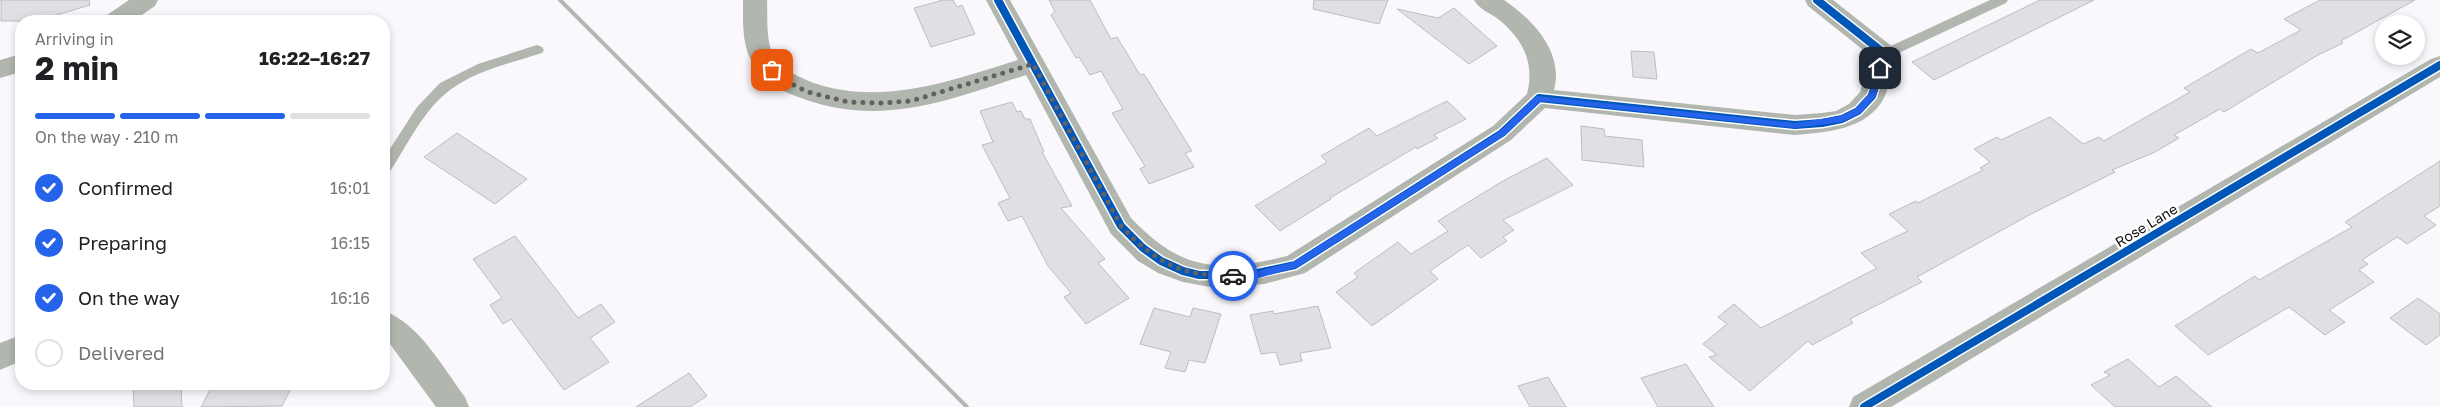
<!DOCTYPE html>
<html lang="en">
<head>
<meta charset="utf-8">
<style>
	body { margin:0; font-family:"Golos Text",sans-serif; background:#f6f6f6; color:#202124; height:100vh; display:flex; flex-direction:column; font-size:19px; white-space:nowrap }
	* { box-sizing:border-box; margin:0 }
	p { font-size:16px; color:#757577 }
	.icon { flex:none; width:28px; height:28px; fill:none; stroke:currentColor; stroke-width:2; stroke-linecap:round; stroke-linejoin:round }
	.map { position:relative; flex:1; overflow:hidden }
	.sheet { position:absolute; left:15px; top:15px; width:375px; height:375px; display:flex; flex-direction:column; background:#fff; border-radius:20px; box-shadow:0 2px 8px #0003 }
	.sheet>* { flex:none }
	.fabs { position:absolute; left:2375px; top:15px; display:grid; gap:10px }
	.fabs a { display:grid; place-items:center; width:50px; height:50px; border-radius:50%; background:#fff; box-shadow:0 2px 8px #0003; font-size:25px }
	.pin { position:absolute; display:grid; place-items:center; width:42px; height:42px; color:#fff; margin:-21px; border-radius:10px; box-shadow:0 2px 8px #0006 }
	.courier { position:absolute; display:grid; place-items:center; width:50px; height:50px; margin:-25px; border:4px solid #2563eb; border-radius:50%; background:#fff; color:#222; box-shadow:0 1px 6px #0007 }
	.overview em { font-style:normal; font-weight:700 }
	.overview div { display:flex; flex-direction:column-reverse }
	.overview { display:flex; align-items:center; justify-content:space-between; height:85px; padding:0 20px }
	h1 { font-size:32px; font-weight:700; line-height:38px }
	.bar { display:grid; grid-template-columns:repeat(4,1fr); gap:8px 5px; align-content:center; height:60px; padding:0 20px }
	.bar i { height:6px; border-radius:4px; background:#e0e0e0 }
	.bar .active { background:#2563eb }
	.bar p { grid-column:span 4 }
	ol { padding:0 20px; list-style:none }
	li { display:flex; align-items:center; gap:15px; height:55px }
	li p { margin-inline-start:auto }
	li .icon { padding:5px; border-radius:50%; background:#2563eb; color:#fff; stroke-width:4 }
	li:last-child { color:#757577 }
	li i { width:28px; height:28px; border:2px solid #e0e0e0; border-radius:50% }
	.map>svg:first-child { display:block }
	.building { fill:#e1dfe4; stroke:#bebcc1 }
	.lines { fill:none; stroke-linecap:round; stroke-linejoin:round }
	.service { fill:#b1b6ae; fill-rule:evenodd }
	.minor { fill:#b1b6ae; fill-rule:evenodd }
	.rail { stroke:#b5b7b5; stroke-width:4 }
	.cycleway-casing { stroke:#fff; stroke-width:11 }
	.cycleway { stroke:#0057b8; stroke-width:8 }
	.route { fill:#2563eb }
	.done { stroke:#636166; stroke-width:5; stroke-dasharray:0 9 }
	.labels { text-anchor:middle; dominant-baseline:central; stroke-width:5; stroke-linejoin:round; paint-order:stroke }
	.street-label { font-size:14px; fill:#110f15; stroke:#fff }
</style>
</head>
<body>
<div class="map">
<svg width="2440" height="407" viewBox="0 0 2440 407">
	<rect width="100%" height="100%" fill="#faf8fc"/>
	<g class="building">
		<polygon points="1,0 89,0 90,5 37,21 1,21"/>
		<polygon points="943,0 953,0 957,7 962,5 975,34 931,47 914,8"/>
		<polygon points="1049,0 1090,0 1111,39 1117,37 1140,75 1144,74 1192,151 1185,153 1194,167 1149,184 1140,169 1145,166 1112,113 1123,109 1101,71 1090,75 1079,57 1076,58 1051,15 1055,12"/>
		<polygon points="1314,0 1388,0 1379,24 1313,9"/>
		<polygon points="2040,0 2094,0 1934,80 1912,62"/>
		<polygon points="2320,0 2415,0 2341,41 2343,43 2318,55 2224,112 2220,109 2174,135 2179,138 2155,152 2112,170 2115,172 2033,213 1917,277 1922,282 1850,319 1853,323 1812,345 1808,341 1750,391 1709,357 1717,355 1703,344 1727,324 1718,317 1734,304 1761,328 1877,268 1861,253 1908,231 1889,214 1916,201 1918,203 1983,170 1980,168 1990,162 1974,149 1997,137 2001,140 2050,117 2083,144 2099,137 2104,141 2190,92 2184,88 2251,49 2258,53 2301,30 2284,19"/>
		<polygon points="1454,8 1497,46 1469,64 1397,9 1438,18"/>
		<polygon points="1631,51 1654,52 1657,79 1633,77"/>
		<polygon points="1447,101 1466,119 1434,135 1438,138 1417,149 1416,147 1330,198 1331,199 1280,231 1255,206 1327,162 1321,156 1369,128 1377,136"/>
		<polygon points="1012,102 1017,112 1021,111 1025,119 1030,119 1044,152 1042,152 1072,206 1061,208 1105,259 1098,263 1129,298 1086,324 1064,297 1071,293 1048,266 1022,216 1008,221 998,203 1010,198 982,145 993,142 980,111"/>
		<polygon points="1581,126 1604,129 1605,136 1642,140 1644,167 1582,160"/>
		<polygon points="457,133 527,179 495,204 424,157"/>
		<polygon points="1547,158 1573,185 1503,220 1514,230 1503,237 1507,241 1481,258 1468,245 1430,271 1438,279 1372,326 1336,292 1358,277 1354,273 1398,242 1411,254 1448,231 1438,221 1501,182"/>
		<polygon points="2440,161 2440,206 2424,216 2436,225 2407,244 2397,237 2362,260 2368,264 2359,270 2374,282 2329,310 2345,322 2325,335 2289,307 2208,355 2175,326 2255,276 2259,280 2352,227 2345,222"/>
		<polygon points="515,236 578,318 601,304 615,322 590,338 609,362 564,390 511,319 503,324 490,305 502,298 473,259"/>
		<polygon points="2418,298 2440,314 2440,335 2426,345 2390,318"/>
		<polygon points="1318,306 1331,348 1300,353 1302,361 1280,365 1276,352 1261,354 1250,315 1273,311 1274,314"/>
		<polygon points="1154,308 1190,317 1193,308 1221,314 1205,363 1189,360 1185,372 1165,368 1171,352 1140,344"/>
		<polygon points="2128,359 2159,387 2176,376 2212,407 2115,407 2091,385 2110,375 2104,372"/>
		<polygon points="1686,364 1714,407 1658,407 1641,378"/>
		<polygon points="689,373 707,396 690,407 636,407"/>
		<polygon points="1548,377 1566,407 1530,407 1518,386"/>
		<polygon points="133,384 181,384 182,407 134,407"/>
		<polygon points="213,384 293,384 282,406 201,407"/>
	</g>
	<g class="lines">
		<g class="service">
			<polygon points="1990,0 2008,0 2006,3 1890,57 1885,59 1878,54 1880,51"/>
			<path d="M 537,45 L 542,47 L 544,50 L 542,53 C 511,63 476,70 450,90 C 423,110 407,146 389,173 L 384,175 L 384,158 L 417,107 L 440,83 L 478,64 Z"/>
		</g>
		<g class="minor">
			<polygon points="129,0 158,0 155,6 133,21 104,21 107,15"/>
			<path d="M 743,0 L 767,0 C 768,18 765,44 776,60 C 784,70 799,77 811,82 C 881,107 950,81 1018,60 L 986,0 L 1010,0 L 1131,218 C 1181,271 1218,273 1287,256 L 1493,126 L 1527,94 C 1535,63 1523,39 1498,19 C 1490,13 1479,9 1474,0 L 1504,0 C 1533,20 1564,52 1554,90 L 1795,115 L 1822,113 L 1836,111 L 1849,104 L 1860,92 L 1872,57 L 1808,6 L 1805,0 L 1833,0 L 1894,48 L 1897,54 C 1893,68 1890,85 1884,98 C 1867,130 1827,132 1795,135 L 1545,108 L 1511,140 L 1305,273 L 1264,284 L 1215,288 L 1183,282 L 1158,273 L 1138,261 L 1111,234 L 1026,75 C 949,100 882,128 801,98 C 778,90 759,80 749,56 C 742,39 743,19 743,0 Z"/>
			<polygon points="21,54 21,72 0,78 0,60"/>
			<polygon points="2440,56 2440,77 1891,407 1849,407 1853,397 2431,59"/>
			<path d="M 384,311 C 419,323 443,368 465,397 L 469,407 L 436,407 L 390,344 L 384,339 Z"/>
			<polygon points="21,335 21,361 0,370 0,343"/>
		</g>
		<polyline class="rail" points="560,0 967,407"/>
		<defs>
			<g id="cycleway">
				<polyline points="998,0 1121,226 1143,248 1161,261 1183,271 1199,275 1248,275 1295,265 1502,133 1539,98 1795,125 1822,123 1842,119 1858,111 1872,96 1885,54 1817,0"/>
				<polyline points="1864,407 2440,65"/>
			</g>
		</defs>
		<use href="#cycleway" class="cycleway-casing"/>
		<use href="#cycleway" class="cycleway"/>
	</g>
	<polygon class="route" points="1878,66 1884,68 1876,96 1861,113 1842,122 1795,128 1541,101 1505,135 1298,267 1259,278 1233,279 1229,276 1233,272 1259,271 1293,262 1500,131 1536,96 1795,123 1840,116 1855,109 1868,95"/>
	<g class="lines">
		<path class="done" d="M 772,70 L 779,78 L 808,92 L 848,102 L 881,103 L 911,101 L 1033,64 L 1121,226 C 1155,262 1182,277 1233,276"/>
	</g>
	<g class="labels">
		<g class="street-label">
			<text transform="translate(2146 225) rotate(-31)">Rose Lane</text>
		</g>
	</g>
</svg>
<div class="fabs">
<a><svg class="icon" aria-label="layers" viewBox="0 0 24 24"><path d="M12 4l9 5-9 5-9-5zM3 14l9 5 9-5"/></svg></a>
</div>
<div class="pin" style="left:772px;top:70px;background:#ea580c"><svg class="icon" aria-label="bag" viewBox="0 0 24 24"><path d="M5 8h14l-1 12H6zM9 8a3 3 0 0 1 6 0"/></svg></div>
<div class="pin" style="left:1880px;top:68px;background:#1f2937"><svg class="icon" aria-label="home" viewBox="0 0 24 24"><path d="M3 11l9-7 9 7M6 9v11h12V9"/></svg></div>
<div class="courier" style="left:1233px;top:276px"><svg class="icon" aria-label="car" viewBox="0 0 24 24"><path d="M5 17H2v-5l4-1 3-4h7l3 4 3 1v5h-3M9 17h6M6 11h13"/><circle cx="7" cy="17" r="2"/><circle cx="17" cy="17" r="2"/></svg></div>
<section class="sheet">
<div class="overview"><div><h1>2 min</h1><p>Arriving in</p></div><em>16:22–16:27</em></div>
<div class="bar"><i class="active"></i><i class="active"></i><i class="active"></i><i></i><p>On the way · 210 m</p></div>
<ol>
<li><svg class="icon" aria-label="check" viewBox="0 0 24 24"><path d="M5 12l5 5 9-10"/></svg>Confirmed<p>16:01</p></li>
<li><svg class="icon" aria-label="check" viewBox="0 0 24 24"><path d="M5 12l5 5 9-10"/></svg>Preparing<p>16:15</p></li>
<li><svg class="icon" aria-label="check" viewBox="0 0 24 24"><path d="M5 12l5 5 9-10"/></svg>On the way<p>16:16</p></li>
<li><i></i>Delivered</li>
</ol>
</section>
</div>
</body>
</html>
